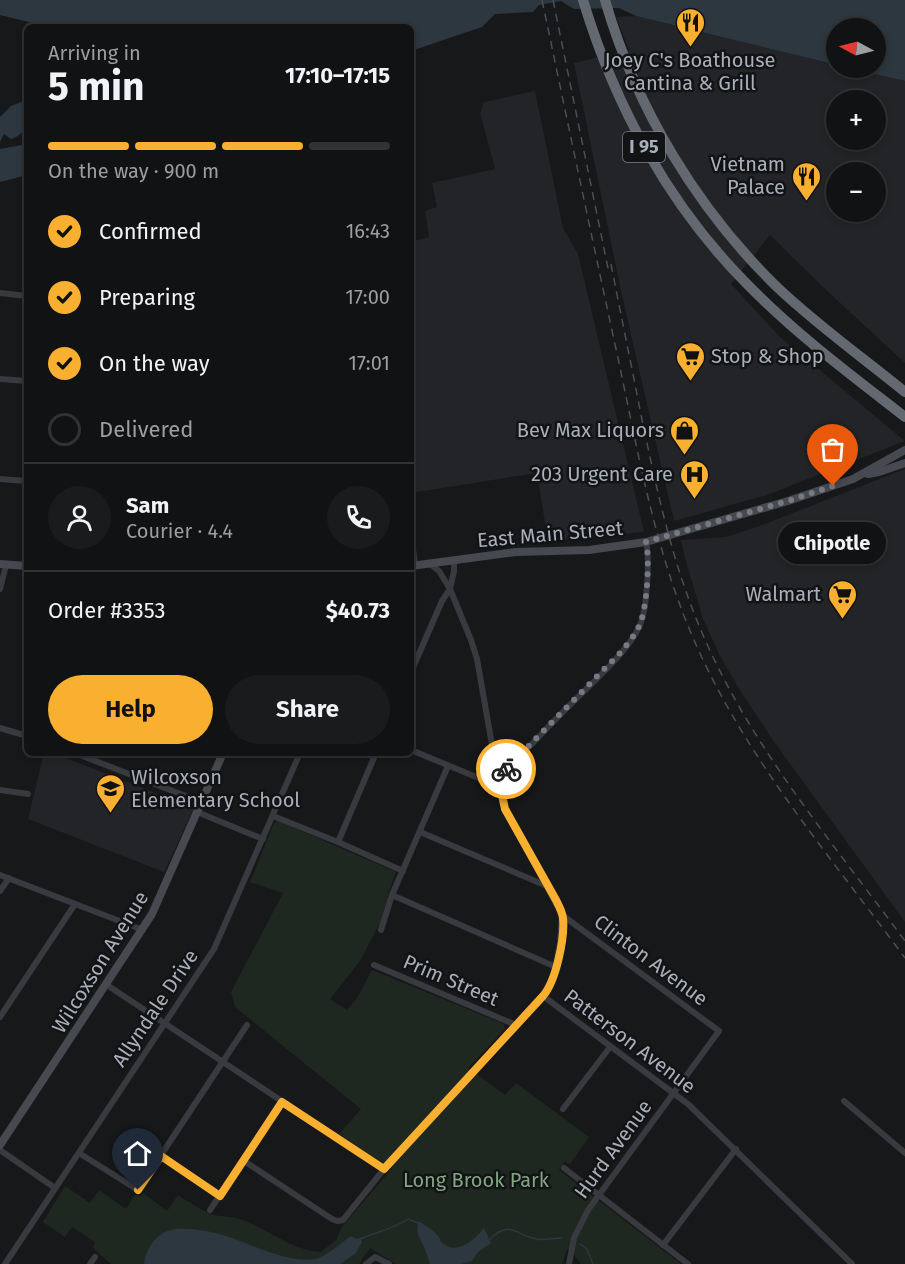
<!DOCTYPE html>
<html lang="en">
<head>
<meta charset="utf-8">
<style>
	body { margin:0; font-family:"Fira Sans",sans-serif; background:#1a1b1d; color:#f1f3f6; height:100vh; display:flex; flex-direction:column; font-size:22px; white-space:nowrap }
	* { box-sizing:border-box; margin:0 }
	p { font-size:20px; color:#9c9ea0 }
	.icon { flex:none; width:33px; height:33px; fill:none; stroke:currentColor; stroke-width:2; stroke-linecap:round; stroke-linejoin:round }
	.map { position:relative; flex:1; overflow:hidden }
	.sheet { position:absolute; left:24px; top:24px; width:390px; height:732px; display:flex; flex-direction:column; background:#111214; border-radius:9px; box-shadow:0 3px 9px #0003,0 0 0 2px #303234 }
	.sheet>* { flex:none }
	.needle { width:39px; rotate:277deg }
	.controls { position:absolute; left:826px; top:18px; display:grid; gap:12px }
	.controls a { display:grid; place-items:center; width:60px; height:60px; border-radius:50%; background:#111214; box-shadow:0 3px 9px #0003,0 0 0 2px #303234; font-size:30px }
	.pin { position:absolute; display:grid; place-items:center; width:51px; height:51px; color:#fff; margin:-62px -26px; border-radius:50% 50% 50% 0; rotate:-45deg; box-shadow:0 0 6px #0007 }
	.pin .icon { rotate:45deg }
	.courier { position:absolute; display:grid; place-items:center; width:60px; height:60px; margin:-30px; border:4px solid #f9b030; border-radius:50%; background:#fff; color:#222; box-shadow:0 2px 8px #0007 }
	.bubble { position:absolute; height:42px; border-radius:21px; background:#111214; box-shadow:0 3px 9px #0003,0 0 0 2px #303234; font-size:20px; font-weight:700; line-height:42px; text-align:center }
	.head em { font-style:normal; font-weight:700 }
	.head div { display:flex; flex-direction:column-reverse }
	.head { display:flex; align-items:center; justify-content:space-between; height:102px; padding:0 24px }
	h1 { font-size:39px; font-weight:700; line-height:45px }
	.bar { display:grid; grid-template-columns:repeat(4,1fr); gap:9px 6px; align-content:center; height:72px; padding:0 24px }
	.bar i { height:8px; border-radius:4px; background:#303234 }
	.bar .active { background:#f9b030 }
	.bar p { grid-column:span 4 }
	.line { display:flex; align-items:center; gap:15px; padding:0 24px; border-top:2px solid #303234 }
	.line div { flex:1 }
	.round { display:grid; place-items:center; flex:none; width:63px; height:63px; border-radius:32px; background:#1a1b1d }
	ol { padding:0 24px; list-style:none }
	li { display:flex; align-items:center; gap:18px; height:66px }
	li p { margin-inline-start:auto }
	li .icon { padding:6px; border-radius:50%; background:#f9b030; color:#111; stroke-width:4 }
	li:last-child { color:#9c9ea0 }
	li i { width:33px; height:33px; border:3px solid #303234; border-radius:50% }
	.action { display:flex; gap:12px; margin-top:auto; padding:12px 24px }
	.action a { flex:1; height:69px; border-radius:36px; background:#f9b030; color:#111; font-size:24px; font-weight:700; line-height:69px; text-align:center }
	.action a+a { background:#1a1b1d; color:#f1f3f6 }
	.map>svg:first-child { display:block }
	.built { fill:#232427; fill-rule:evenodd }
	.green { fill:#1f2820 }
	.water { fill:#2d373f }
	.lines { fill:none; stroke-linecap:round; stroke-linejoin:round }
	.stream { stroke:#2d373f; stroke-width:1.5 }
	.street { stroke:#383a3f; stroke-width:6 }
	.secondary { stroke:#46494f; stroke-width:8 }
	.highway { stroke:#646870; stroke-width:10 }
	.rail { stroke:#4b4e54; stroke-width:1.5; stroke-dasharray:8 6; stroke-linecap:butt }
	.done { stroke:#767a82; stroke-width:6; stroke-dasharray:0 10.8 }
	.route { stroke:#f9b030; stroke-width:8 }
	.labels { text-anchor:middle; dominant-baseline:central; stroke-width:5; stroke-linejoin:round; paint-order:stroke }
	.shield { fill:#121315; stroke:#7c8088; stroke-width:1.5 }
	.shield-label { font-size:18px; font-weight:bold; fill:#a9afba }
	.poi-label { font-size:20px; fill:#a9afba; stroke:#121315; text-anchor:end }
	.street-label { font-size:20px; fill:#a9afba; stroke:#121315 }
	.park-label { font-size:20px; fill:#80a681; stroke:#121315 }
</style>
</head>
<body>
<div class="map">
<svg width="905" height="1264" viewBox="0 0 905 1264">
	<rect width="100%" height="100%" fill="#17181a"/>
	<g class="built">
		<path d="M 636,16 L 837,65 L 837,68 L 849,68 L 905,81 L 905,363 L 825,289 L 770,235 L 731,284 L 780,337 L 905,441 L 767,495 L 674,521 L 621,291 L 574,63 L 629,50 L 616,17 ZM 837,100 L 876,100 L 876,140 L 837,140 ZM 837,172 L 876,172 L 876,212 L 837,212 Z"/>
		<polygon points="535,91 563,228 578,254 644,532 548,541 537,473 411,493 411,242 429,237 425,211 437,207 432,183 495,169 480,113 484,102"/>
		<polygon points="905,469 905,922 772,739 741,692 720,656 703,619 685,558 681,540 726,537 765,524"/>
		<polygon points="44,753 53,753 194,808 164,872 28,819"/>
	</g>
	<path class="green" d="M 278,821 L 396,872 L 387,897 L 392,900 L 360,961 L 330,999 L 347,1010 L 357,998 L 372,970 L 504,1024 L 505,1029 L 468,1068 L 505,1095 L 516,1083 L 589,1137 L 570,1164 L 565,1161 L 559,1170 L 681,1264 L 581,1264 L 572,1252 L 567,1249 L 562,1264 L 396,1264 L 370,1248 L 359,1264 L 111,1264 L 93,1248 L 95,1242 L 72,1227 L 65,1237 L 43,1222 L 65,1186 L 90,1203 L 99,1190 L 126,1209 L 135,1195 L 141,1196 L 143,1193 L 167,1211 L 178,1195 C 188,1201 200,1210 211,1214 C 220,1217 233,1216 243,1220 C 270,1230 291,1250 321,1252 L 336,1240 L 342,1227 L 393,1167 L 378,1160 L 339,1134 L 361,1109 L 235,1007 L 231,992 L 283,893 L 250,882 L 274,823 Z"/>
	<g class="water">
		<polygon points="0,0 905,0 905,81 849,68 876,68 876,28 837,28 837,65 636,16 619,8 574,9 561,1 539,5 533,12 495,14 482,27 411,51 411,27 49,27 0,15"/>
		<path d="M 24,101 L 27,102 C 27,120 31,132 11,139 L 4,134 L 0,142 L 0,117 L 11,106 Z"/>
		<polygon points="27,144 27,175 0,182 0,149"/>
		<path d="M 419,1221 C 425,1226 433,1229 438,1236 C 443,1242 437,1239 444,1244 C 457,1255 476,1239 484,1228 L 491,1243 L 478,1252 L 472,1261 L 461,1264 L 430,1264 C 428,1258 426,1251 423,1245 C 419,1236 415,1232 419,1221 Z"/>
		<path d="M 175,1229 C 192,1228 210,1231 226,1236 C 251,1244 290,1264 316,1259 C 329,1255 339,1244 351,1236 L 356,1239 L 360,1238 L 362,1242 L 356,1253 L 340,1264 L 144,1264 C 147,1246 157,1232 175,1229 Z"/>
	</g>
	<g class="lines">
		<g class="stream">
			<path d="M 360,1239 C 376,1232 394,1229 408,1219 L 418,1223"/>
			<path d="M 489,1240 C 512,1218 515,1236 537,1239 C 544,1241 553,1238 561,1238"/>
			<polyline points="580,1244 587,1249 593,1264"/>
		</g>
		<g class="street">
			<polyline points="0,293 27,296"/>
			<polyline points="0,379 27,381"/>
			<polyline points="0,479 27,481"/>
			<polyline points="411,534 415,565"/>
			<polyline points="454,560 454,571 450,589 471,640 477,659 502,802 562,915 560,943 553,979 549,988 543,996 688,1104 852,1264"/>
			<polyline points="0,589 6,565"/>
			<polyline points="411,672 442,601 450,589 439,571 430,564"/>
			<polyline points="0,728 27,736"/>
			<polyline points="411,750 498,786"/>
			<polyline points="75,753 201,802"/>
			<path d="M 498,776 C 522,757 542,732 564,711 C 586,688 628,653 640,625 C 647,609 650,559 646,542"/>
			<polyline points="0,790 28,794"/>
			<polyline points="197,812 263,839"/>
			<polyline points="273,816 338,842 403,871"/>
			<polyline points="420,832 547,886"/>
			<polyline points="338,842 376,753"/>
			<polyline points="0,875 143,930"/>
			<polyline points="0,891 9,878"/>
			<polyline points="392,895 556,967"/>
			<polyline points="562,915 719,1031 588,1210 574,1238 569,1264"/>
			<polyline points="381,930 392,895 448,766"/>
			<polyline points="374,965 516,1025"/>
			<polyline points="107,985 384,1169"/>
			<polyline points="0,1017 75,904"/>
			<polyline points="844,1101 905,1153"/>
			<polyline points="563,1109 610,1047"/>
			<polyline points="0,1150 55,1188"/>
			<polyline points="79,1153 138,1190 247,1025"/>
			<polyline points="161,1156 220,1195"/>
			<polyline points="244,1161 332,1219 337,1221 343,1220 384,1169 543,996"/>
			<polyline points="564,1168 688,1264"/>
			<polyline points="210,1210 282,1102"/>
			<polyline points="663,1245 736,1149"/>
			<polyline points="5,1264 214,949 300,753"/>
			<polyline points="90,1264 95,1257"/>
			<polyline points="366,1264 375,1257 389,1264"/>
		</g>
		<g class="secondary">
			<polyline points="868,474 879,472 905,463"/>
			<polyline points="0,564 27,566"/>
			<polyline points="411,566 516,552 589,550 646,542 788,501 853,479 905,450"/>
			<polyline points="0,1145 152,914 223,753"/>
		</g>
		<g class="highway">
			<path d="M 583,0 C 615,106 669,206 748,285 C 796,334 851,375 905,417"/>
			<path d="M 605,0 C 636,108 697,209 777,287 C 817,325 862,357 905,392"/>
		</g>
		<g class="rail">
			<path d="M 542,0 C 567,119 592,239 618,358 C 640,462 658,568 705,664 C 756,770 835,863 905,958"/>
			<polyline points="553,0 609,273"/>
			<path d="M 611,264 C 621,316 632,368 642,420 C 660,504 676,581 714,659 C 763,761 838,850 905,941"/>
		</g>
	</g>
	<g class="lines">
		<path class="done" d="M 506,769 L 621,652 C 628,643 636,634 640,624 C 647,607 650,559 646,542 L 788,501 L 833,486"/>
		<path class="route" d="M 138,1190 L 161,1156 L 220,1196 L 282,1102 L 384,1169 L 543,996 C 556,981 565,938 563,918 C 562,911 559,906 556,900 L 505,809 L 498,776 L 506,769"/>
	</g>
	<defs>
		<symbol id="restaurant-pin" viewBox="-11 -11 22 30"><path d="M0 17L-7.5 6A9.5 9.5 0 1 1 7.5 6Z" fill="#f9b030" stroke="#121315"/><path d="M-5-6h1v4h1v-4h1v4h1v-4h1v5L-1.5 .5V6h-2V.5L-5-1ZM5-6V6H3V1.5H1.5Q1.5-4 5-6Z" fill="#111"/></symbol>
		<symbol id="supermarket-pin" viewBox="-11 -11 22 30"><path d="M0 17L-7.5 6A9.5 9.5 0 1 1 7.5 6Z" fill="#f9b030" stroke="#121315"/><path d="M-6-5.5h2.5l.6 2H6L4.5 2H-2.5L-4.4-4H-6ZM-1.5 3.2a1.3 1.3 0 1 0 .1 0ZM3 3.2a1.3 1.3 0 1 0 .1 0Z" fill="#111"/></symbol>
		<symbol id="shop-pin" viewBox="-11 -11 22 30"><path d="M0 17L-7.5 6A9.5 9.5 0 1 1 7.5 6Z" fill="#f9b030" stroke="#121315"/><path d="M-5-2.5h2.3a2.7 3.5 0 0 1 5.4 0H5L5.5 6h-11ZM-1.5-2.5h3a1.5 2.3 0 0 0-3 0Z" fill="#111"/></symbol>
		<symbol id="hospital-pin" viewBox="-11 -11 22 30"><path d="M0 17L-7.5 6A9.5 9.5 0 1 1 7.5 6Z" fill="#f9b030" stroke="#121315"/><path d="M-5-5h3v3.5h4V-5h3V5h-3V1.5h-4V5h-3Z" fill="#111"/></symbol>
		<symbol id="school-pin" viewBox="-11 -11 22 30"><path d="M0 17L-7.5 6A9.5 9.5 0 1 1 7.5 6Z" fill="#f9b030" stroke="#121315"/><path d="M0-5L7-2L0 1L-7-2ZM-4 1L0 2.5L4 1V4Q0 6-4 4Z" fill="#111"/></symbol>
	</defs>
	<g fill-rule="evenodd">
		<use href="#restaurant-pin" x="674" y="6" width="33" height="45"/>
		<use href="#restaurant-pin" x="790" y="160" width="33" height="45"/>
		<use href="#supermarket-pin" x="674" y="340" width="33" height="45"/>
		<use href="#shop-pin" x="668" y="414" width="33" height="45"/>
		<use href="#hospital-pin" x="678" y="458" width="33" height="45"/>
		<use href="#supermarket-pin" x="826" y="578" width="33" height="45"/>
		<use href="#school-pin" x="94" y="772" width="33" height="45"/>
	</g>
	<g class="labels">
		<rect class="shield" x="623" y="132" width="42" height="30" rx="4.5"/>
		<g class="shield-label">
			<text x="644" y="147">I 95</text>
		</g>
		<g class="poi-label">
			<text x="690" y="60" text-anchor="middle">Joey C's Boathouse<tspan x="690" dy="23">Cantina &amp; Grill</tspan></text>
			<text x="785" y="164">Vietnam<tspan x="785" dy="23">Palace</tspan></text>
			<text x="711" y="356" text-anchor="start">Stop &amp; Shop</text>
			<text x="664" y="430">Bev Max Liquors</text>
			<text x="673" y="474">203 Urgent Care</text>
			<text x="821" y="594">Walmart</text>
			<text x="131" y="777" text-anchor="start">Wilcoxson<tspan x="131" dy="23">Elementary School</tspan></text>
		</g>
		<g class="street-label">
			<text transform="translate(550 534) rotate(-5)">East Main Street</text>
			<text transform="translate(651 960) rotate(37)">Clinton Avenue</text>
			<text transform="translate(100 962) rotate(-58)">Wilcoxson Avenue</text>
			<text transform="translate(451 980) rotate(23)">Prim Street</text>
			<text transform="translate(155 1008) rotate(-56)">Allyndale Drive</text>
			<text transform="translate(630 1041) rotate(37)">Patterson Avenue</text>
			<text transform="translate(613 1149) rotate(-54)">Hurd Avenue</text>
		</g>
		<g class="park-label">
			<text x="476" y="1180">Long Brook Park</text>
		</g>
	</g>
</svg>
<div class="controls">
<a><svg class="needle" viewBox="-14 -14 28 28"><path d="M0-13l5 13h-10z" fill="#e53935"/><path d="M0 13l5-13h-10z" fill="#9c9ea0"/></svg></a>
<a>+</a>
<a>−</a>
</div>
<div class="pin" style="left:833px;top:486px;background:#ea580c"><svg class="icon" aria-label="bag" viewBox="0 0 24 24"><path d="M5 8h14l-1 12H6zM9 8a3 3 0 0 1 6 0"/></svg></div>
<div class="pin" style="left:138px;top:1190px;background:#1f2937"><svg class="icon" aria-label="home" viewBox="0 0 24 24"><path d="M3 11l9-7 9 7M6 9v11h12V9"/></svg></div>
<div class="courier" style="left:506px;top:769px"><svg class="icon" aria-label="bike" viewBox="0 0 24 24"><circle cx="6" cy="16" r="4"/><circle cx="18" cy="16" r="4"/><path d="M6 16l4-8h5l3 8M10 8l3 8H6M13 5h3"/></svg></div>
<div class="bubble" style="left:778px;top:522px;width:108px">Chipotle</div>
<section class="sheet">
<div class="head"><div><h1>5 min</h1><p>Arriving in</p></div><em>17:10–17:15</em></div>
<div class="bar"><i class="active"></i><i class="active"></i><i class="active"></i><i></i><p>On the way · 900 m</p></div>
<ol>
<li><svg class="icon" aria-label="check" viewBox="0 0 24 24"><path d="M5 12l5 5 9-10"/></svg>Confirmed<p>16:43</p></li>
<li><svg class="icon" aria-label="check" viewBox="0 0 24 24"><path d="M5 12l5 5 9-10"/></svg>Preparing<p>17:00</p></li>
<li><svg class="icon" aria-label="check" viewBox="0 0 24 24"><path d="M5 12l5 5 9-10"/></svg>On the way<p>17:01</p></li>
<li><i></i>Delivered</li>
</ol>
<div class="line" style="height:108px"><a class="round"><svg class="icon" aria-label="person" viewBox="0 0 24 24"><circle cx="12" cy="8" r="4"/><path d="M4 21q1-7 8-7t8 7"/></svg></a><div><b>Sam</b><p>Courier · 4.4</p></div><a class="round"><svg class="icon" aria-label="phone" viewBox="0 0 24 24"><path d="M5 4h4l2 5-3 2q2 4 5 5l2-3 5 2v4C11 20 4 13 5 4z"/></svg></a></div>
<div class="line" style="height:78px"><div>Order #3353</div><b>$40.73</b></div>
<div class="action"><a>Help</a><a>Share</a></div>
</section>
</div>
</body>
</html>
